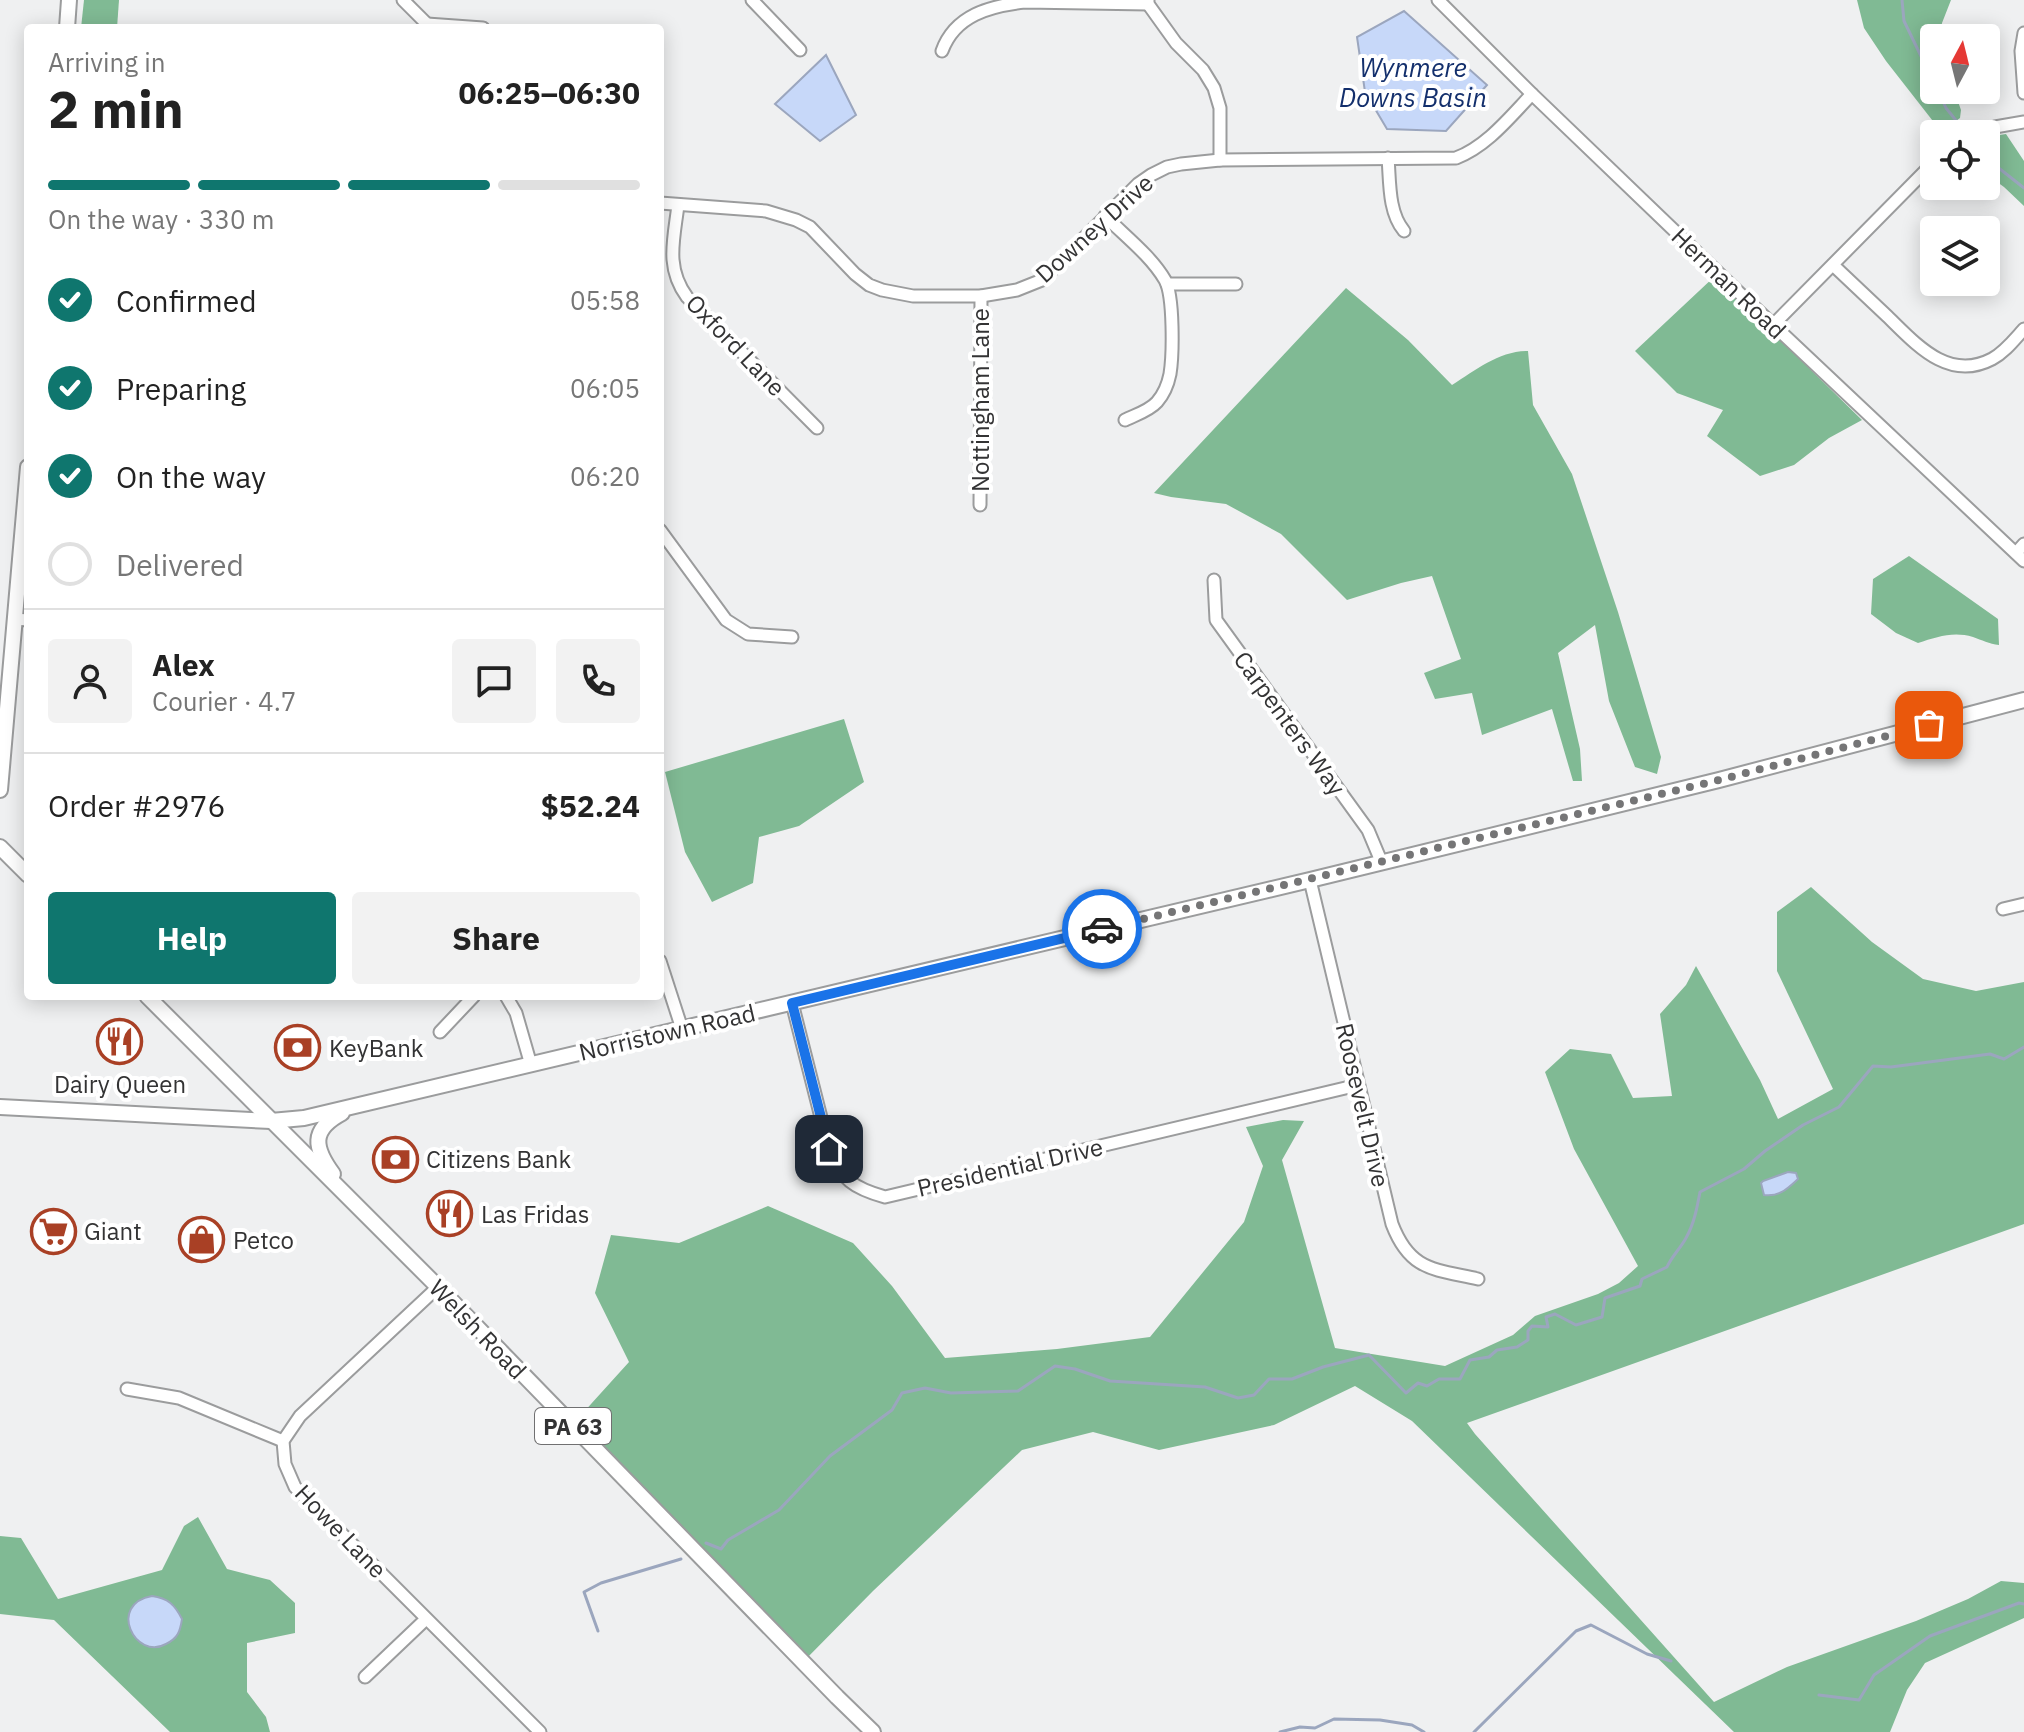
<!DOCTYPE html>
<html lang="en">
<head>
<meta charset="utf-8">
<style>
	body { margin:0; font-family:"IBM Plex Sans",sans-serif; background:#f2f2f2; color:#222; height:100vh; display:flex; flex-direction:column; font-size:30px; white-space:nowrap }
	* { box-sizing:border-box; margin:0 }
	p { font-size:26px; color:#767676 }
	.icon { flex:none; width:44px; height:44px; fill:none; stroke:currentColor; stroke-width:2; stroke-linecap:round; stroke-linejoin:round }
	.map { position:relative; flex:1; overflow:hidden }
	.panel { position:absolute; left:24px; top:24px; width:640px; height:976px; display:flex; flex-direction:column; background:#fff; border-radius:8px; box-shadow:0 4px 20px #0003 }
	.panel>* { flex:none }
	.needle { width:52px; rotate:7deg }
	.controls { position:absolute; left:1920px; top:24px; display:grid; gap:16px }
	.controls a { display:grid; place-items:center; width:80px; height:80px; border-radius:8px; background:#fff; box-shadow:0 4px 20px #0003; font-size:40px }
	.pin { position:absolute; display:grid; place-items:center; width:68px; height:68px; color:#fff; margin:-34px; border-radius:16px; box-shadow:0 4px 12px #0006 }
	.courier { position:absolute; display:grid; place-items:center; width:80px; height:80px; margin:-40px; border:6px solid #1a73e8; border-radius:50%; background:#fff; color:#222; box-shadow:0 2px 10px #0007 }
	.headline em { font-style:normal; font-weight:700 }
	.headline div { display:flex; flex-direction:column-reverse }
	.headline { display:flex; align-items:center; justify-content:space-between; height:136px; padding:0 24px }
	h1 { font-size:52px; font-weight:700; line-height:60px }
	.bar { display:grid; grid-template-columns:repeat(4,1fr); gap:12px 8px; align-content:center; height:96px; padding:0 24px }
	.bar i { height:10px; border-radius:6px; background:#e0e0e0 }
	.bar .current { background:#0f766e }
	.bar p { grid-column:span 4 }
	.line { display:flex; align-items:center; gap:20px; padding:0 24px; border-top:2px solid #e0e0e0 }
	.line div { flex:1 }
	.round { display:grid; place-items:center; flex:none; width:84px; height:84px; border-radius:8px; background:#f2f2f2 }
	ol { padding:0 24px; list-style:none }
	li { display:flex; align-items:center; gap:24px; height:88px }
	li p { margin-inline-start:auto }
	li .icon { padding:8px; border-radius:50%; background:#0f766e; color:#fff; stroke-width:4 }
	li:last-child { color:#767676 }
	li i { width:44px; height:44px; border:4px solid #e0e0e0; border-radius:50% }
	.button { display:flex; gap:16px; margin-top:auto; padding:16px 24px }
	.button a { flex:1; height:92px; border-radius:8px; background:#0f766e; color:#fff; font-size:32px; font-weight:700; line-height:92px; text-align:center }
	.button a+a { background:#f2f2f2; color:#222 }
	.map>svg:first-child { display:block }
	.forest { fill:#80ba94 }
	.water { fill:#c7d8f9; stroke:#9ba6be; stroke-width:2 }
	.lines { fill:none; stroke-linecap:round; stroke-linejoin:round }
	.stream { stroke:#9ba6be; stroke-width:3 }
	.minor-casing { stroke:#9b9c9d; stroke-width:15 }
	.major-casing { stroke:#9b9c9d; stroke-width:18 }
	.minor { stroke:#fff; stroke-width:11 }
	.major { stroke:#fff; stroke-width:14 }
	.done { stroke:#757576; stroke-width:8; stroke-dasharray:0 14.4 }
	.route { stroke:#1a73e8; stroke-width:10 }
	.labels { text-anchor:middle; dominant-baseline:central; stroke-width:8; stroke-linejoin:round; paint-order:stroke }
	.shield { fill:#fff; stroke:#707071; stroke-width:2 }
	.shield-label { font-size:22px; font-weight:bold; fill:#333334 }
	.street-label { font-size:24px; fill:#333334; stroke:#fff }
	.poi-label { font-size:24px; fill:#333334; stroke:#fff; text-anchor:start }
	.water-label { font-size:26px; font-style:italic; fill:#132f6c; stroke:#fff }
</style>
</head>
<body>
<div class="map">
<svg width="2024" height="1732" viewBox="0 0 2024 1732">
	<rect width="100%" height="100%" fill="#eff0f1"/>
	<g class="forest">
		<polygon points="84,0 119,0 117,28 81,28"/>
		<polygon points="1857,0 1951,0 1942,23 1940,38 1934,38 1934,90 1954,90 1961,110 1960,118 1945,129 1936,125 1886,61 1864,28"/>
		<polygon points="2006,134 2024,161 2024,206 2004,187 1986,174 1986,137"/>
		<polygon points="1715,276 1862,420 1829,438 1794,465 1760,476 1707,436 1723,410 1677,393 1635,351"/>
		<path d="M 1346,288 L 1408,340 L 1452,385 C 1476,370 1499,351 1528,351 L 1533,405 L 1572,474 L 1618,612 L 1661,757 L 1657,774 L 1635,767 L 1609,701 L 1595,625 L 1558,653 L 1580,749 L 1582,781 L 1573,781 L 1552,709 L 1482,735 L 1472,693 L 1435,699 L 1424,673 L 1461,659 L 1432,576 L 1401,583 L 1347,600 L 1281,534 L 1226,504 L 1171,497 L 1154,493 Z"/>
		<path d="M 1909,556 L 1998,619 L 1999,645 C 1989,644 1982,640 1973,637 C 1953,631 1937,637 1918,643 L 1896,633 L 1871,614 L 1873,579 Z"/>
		<polygon points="844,719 864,782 799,826 759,837 753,883 712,902 685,852 665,772"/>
		<polygon points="1811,887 1872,942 1923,979 1976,991 2024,982 2024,1224 1467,1423 1475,1434 1714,1702 1787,1667 1916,1621 1968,1599 2001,1581 2024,1583 2024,1618 1925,1663 1907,1690 1890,1732 1734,1732 1412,1421 1355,1386 1274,1425 1159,1450 1093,1432 1022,1450 873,1591 803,1662 572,1425 629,1362 595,1293 611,1235 679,1243 768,1206 853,1243 892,1286 945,1358 1057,1349 1150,1337 1244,1222 1263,1166 1246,1127 1283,1120 1304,1121 1282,1160 1335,1348 1445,1366 1513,1335 1535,1316 1598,1294 1619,1283 1638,1266 1574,1149 1545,1072 1570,1049 1611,1054 1633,1098 1672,1096 1660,1014 1686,985 1696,966 1760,1080 1778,1119 1833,1089 1777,971 1777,912"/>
		<polygon points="198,1517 227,1569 270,1580 295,1603 295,1633 247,1643 247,1692 266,1717 270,1732 170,1732 54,1620 0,1614 0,1536 21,1538 58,1599 162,1570 184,1526"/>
	</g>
	<g class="water">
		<polygon points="1404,11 1487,85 1446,131 1387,129 1365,92 1357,37"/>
		<polygon points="826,55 856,115 820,141 775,104"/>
		<path d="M 1788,1172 L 1796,1173 L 1798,1179 C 1788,1188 1780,1197 1764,1195 L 1761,1183 L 1763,1181 Z"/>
		<path d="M 152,1596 C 168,1598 175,1605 182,1619 C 180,1632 178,1638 166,1644 C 135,1661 107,1604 152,1596 Z"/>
	</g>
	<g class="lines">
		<g class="stream">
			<polyline points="1902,0 1904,21 1934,83"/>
			<polyline points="1938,90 1946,108 1967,134"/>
			<polyline points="1986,158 2024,188"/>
			<path d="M 706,1543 L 721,1549 L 728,1540 L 779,1510 L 830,1456 L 892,1410 L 902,1393 L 925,1388 L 951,1393 L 1018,1391 L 1055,1366 L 1075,1369 L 1110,1381 L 1205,1387 L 1238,1398 L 1254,1395 L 1269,1379 L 1292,1379 L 1323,1367 L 1369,1355 L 1406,1393 L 1418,1383 L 1427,1386 L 1439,1379 L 1460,1379 L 1470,1360 L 1489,1357 L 1497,1350 L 1517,1347 L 1528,1340 L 1528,1331 L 1532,1326 L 1548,1327 L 1546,1317 L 1555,1314 L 1576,1325 L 1602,1317 L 1605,1298 L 1640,1286 L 1642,1279 L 1667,1267 C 1672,1256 1680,1249 1686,1238 C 1694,1224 1697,1208 1700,1192 L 1744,1169 L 1765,1151 L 1803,1125 L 1839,1107 L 1873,1066 L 1891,1067 L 1990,1054 L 2004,1059 L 2024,1047"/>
			<polyline points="598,1631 584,1592 601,1583 681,1559"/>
			<polyline points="1819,1695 1859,1700 1874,1675 1930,1636 2019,1603 2024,1604"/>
			<polyline points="1280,1732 1300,1727 1315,1728 1334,1719 1380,1720 1412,1725 1424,1732"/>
			<polyline points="1474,1732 1576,1631 1591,1625 1647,1654 1671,1661"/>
		</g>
		<defs>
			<g id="minor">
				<polyline points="403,0 427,24 427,28"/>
				<polyline points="752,0 800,50"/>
				<polyline points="1148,0 1148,4 1176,43 1203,70 1214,88 1220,108 1220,160"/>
				<polyline points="1438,0 1532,94 1732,286 2024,561"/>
				<polyline points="427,24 483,28"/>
				<polyline points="2024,33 2021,51 2024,93"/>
				<path d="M 942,51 C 955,15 990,6 1025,2 L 1148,4"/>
				<polyline points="1970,134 1995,127 2024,122"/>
				<path d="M 1388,158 C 1390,181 1388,212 1404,231"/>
				<path d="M 660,203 L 766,211 L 796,220 L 810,227 L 855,274 L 869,285 L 882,290 L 913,296 L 981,296 L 1017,290 L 1042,280 L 1138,184 L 1151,175 L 1167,167 L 1181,164 L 1220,160 L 1456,158 C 1487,146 1509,118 1532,94"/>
				<path d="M 678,205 C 674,239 665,267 687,297 L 817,428"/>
				<path d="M 1105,216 C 1125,236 1151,256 1165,280 C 1174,296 1173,355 1170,374 C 1168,384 1164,394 1157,402 C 1149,411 1135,415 1125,420"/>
				<path d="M 1833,265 C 1851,282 1869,299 1887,316 C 1916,344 1948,382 1992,359 C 2005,352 2014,340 2024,329"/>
				<polyline points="1167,284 1236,284"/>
				<polyline points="1773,325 1934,162"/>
				<polyline points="980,505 981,296"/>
				<polyline points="660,530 726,620 748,634 792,637"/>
				<polyline points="2016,553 2024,544"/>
				<polyline points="1214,580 1216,620 1368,830 1381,861"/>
				<polyline points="14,619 28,620"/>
				<path d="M 1310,880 L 1392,1224 C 1410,1271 1434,1269 1478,1279"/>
				<polyline points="2003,909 2024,904"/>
				<polyline points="660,961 682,1029"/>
				<polyline points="506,996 516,1013 531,1065"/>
				<path d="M 792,1003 L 829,1149 C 842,1180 853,1188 885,1197 L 1358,1085"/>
				<polyline points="440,1032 474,996"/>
				<polyline points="438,1287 300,1416 283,1441 285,1464 295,1487 540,1732"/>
				<polyline points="127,1389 179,1398 283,1441"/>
				<polyline points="365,1677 426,1619"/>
			</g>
			<g id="major">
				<polyline points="67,28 69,0"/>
				<polyline points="0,790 28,467"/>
				<polyline points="0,847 28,875"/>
				<polyline points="147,996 438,1287 837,1697 873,1732"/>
				<polyline points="0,1107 271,1121 304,1118 1310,880 1719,780 2024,700"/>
				<path d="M 333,1174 C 314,1148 310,1130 342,1113"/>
			</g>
		</defs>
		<use href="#minor" class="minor-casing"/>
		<use href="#major" class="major-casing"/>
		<use href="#minor" class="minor"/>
		<use href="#major" class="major"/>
	</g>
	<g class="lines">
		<polyline class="done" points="1102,929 1719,780 1929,725"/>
		<polyline class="route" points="829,1149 792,1003 1102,929"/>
	</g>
	<defs>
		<symbol id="restaurant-ring" viewBox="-11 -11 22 22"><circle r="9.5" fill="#fff" stroke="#a94025" stroke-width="1.5"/><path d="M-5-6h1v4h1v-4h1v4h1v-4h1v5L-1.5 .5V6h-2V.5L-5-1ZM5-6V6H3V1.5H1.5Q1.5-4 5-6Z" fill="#a94025"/></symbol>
		<symbol id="bank-ring" viewBox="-11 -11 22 22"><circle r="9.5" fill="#fff" stroke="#a94025" stroke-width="1.5"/><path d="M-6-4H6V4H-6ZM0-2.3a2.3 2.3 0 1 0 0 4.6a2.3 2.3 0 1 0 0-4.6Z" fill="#a94025"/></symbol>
		<symbol id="supermarket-ring" viewBox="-11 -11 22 22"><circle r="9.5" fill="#fff" stroke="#a94025" stroke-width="1.5"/><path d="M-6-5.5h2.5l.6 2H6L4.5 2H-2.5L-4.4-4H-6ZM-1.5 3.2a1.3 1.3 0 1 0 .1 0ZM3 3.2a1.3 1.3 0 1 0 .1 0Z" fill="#a94025"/></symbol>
		<symbol id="shop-ring" viewBox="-11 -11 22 22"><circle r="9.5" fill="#fff" stroke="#a94025" stroke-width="1.5"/><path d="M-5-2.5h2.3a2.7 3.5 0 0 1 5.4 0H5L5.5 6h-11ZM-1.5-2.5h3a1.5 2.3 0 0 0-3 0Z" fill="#a94025"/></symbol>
	</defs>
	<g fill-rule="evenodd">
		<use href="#restaurant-ring" x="94" y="1016" width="51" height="51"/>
		<use href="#bank-ring" x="272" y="1022" width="51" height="51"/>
		<use href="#bank-ring" x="370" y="1134" width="51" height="51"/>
		<use href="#restaurant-ring" x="424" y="1188" width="51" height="51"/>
		<use href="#supermarket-ring" x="28" y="1206" width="51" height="51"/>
		<use href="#shop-ring" x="176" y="1214" width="51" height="51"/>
	</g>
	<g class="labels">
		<rect class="shield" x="535" y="1408" width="76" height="36" rx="6"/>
		<g class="shield-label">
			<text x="573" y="1426">PA 63</text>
		</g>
		<g class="street-label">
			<text transform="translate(1094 228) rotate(-42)">Downey Drive</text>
			<text transform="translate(1729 283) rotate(44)">Herman Road</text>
			<text transform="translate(736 345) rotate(46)">Oxford Lane</text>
			<text transform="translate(980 400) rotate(-90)">Nottingham Lane</text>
			<text transform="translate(1290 723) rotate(54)">Carpenters Way</text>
			<text transform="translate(667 1032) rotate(-13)">Norristown Road</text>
			<text transform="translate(1363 1105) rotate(77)">Roosevelt Drive</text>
			<text transform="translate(1010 1167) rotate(-13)">Presidential Drive</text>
			<text transform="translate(478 1329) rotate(46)">Welsh Road</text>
			<text transform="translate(341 1531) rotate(46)">Howe Lane</text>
		</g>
		<g class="poi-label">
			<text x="329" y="1048">KeyBank</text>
			<text x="120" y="1084" text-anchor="middle">Dairy Queen</text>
			<text x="426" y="1159">Citizens Bank</text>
			<text x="481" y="1214">Las Fridas</text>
			<text x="84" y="1231">Giant</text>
			<text x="233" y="1240">Petco</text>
		</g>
		<g class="water-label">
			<text x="1413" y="67">Wynmere<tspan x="1413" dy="30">Downs Basin</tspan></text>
		</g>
	</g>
</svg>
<div class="controls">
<a><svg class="needle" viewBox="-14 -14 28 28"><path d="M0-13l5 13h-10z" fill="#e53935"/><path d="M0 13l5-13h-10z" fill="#767676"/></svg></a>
<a><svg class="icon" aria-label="locate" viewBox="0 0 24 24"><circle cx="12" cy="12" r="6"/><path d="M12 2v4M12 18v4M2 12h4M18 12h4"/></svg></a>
<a><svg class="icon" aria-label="layers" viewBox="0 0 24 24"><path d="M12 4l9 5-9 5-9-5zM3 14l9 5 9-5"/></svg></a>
</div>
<div class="pin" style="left:1929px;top:725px;background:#ea580c"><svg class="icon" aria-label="bag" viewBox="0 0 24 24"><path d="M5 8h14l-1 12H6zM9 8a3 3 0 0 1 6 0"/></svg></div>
<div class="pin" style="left:829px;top:1149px;background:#1f2937"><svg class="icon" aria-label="home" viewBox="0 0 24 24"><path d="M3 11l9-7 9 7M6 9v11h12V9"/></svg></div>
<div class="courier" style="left:1102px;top:929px"><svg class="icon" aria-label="car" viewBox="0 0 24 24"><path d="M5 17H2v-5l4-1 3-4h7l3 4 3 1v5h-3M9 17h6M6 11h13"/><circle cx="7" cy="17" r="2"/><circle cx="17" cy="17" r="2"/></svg></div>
<section class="panel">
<div class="headline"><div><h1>2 min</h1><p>Arriving in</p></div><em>06:25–06:30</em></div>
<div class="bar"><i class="current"></i><i class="current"></i><i class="current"></i><i></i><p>On the way · 330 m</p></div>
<ol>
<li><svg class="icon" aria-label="check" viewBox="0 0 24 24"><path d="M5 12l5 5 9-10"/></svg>Confirmed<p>05:58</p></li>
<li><svg class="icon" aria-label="check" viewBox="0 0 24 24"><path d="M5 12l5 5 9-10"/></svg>Preparing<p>06:05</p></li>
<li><svg class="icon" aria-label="check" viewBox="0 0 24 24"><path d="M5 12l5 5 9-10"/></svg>On the way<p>06:20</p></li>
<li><i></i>Delivered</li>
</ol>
<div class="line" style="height:144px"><a class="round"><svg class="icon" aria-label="person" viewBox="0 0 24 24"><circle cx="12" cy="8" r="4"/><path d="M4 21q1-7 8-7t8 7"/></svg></a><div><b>Alex</b><p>Courier · 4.7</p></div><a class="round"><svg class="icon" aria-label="chat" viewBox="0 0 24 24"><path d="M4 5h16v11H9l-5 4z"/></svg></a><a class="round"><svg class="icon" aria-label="phone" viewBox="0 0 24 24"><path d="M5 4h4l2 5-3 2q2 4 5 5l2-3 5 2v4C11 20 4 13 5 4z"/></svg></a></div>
<div class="line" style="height:104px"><div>Order #2976</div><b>$52.24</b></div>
<div class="button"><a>Help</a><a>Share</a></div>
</section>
</div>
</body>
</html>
